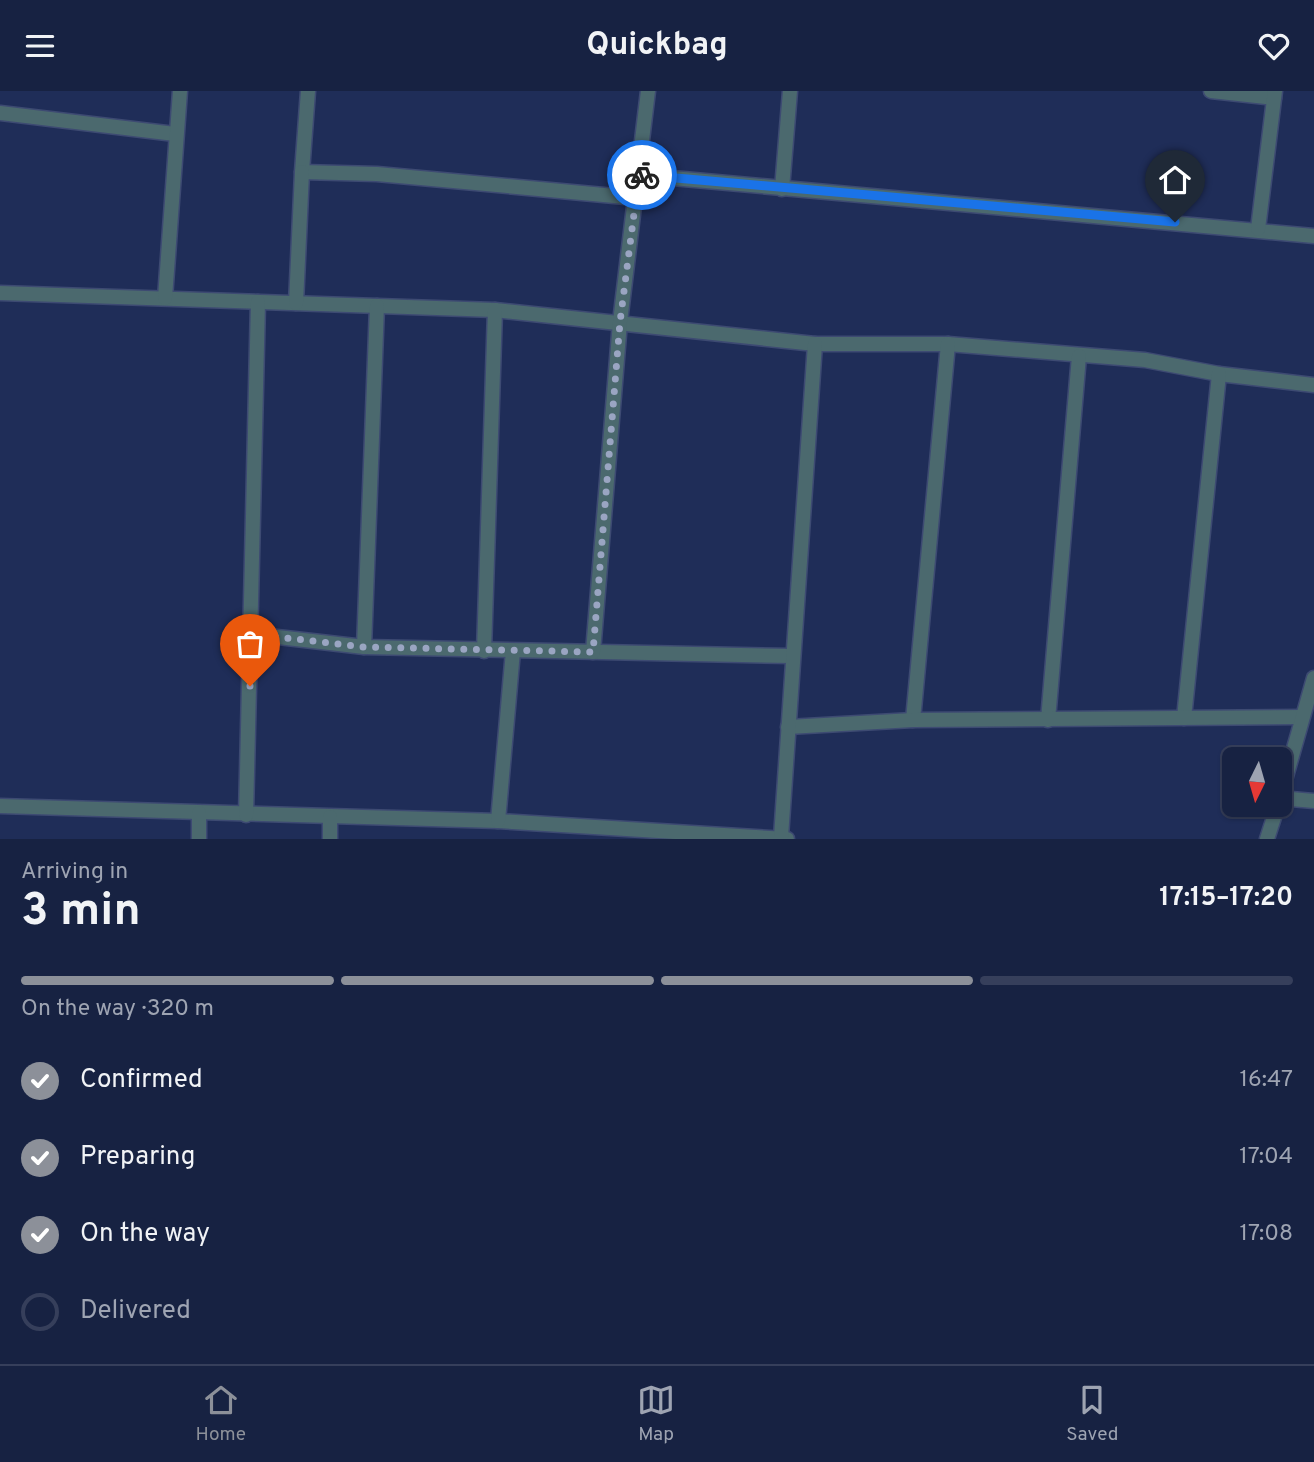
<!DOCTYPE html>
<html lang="en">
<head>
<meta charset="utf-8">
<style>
	body { margin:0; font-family:Overpass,sans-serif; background:#242f4d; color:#f1f3f6; height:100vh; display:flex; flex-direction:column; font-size:26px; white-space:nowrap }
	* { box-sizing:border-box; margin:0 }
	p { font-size:23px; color:#9ea4b2 }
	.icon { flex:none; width:38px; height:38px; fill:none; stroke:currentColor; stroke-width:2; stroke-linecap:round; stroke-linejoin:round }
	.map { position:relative; height:748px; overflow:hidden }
	.sheet { display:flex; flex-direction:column; background:#172242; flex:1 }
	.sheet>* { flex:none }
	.needle { width:46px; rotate:185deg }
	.buttons { position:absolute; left:1222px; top:656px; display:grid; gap:14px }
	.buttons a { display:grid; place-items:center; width:70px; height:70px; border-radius:10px; background:#172242; box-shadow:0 2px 5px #0004,0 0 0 2px #363f5b; font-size:35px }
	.pin { position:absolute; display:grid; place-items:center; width:60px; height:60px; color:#fff; margin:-72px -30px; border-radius:50% 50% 50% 0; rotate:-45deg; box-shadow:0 0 7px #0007 }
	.pin .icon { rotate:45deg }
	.courier { position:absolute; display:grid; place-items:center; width:70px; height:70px; margin:-35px; border:5px solid #1a73e8; border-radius:50%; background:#fff; color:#222; box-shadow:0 2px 9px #0007 }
	.headline em { font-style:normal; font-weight:700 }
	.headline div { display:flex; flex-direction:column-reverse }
	.headline { display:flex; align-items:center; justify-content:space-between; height:119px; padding:0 21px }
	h1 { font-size:46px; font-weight:700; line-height:52px }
	.bar { display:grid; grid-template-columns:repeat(4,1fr); gap:10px 7px; align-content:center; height:84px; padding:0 21px }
	.bar i { height:9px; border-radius:5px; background:#363f5b }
	.bar .current { background:#8c9099 }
	.bar p { grid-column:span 4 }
	ol { padding:0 21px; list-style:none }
	li { display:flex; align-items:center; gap:21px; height:77px }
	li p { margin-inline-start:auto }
	li .icon { padding:7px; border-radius:50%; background:#8c9099; color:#fff; stroke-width:4 }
	li:last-child { color:#9ea4b2 }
	li i { width:38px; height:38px; border:4px solid #363f5b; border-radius:50% }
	header { display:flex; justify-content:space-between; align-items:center; height:91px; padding:0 21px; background:#172242; font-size:32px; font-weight:700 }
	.tab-bar { display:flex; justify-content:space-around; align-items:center; height:98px; border-top:2px solid #363f5b; background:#172242; font-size:19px; color:#9ea4b2 }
	.tab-bar a { display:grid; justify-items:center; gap:4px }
	.tab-bar .current { color:#8c9099 }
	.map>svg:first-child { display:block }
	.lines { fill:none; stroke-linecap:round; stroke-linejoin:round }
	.minor-casing { stroke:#3d4a72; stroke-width:17 }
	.minor { stroke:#4b696e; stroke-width:14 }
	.done { stroke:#9aa5c2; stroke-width:7; stroke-dasharray:0 12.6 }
	.route { stroke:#1a73e8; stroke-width:9 }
</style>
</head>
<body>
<header><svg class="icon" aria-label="menu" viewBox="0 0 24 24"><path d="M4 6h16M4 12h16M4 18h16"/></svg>Quickbag<svg class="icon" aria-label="heart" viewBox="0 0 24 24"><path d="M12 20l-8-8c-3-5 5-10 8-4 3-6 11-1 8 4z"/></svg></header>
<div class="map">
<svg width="1314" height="748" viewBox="0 0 1314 748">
	<rect width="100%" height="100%" fill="#1f2d58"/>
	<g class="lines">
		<defs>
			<g id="minor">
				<polyline points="308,0 302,81 377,83 636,107"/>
				<polyline points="1211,0 1274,7"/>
				<polyline points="0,22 175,43"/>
				<polyline points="639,84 1314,145"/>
				<polyline points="782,98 790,0"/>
				<polyline points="1258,138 1275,0"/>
				<polyline points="0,202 495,219 815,253 948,253 1145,269 1219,283 1314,294"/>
				<polyline points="165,207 180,0"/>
				<polyline points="296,212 302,81"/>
				<polyline points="252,543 364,556 791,565"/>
				<polyline points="364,556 377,215"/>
				<polyline points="484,560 495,219"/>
				<polyline points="593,561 620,231 648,0"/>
				<polyline points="1184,627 1219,283"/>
				<polyline points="913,629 948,253"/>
				<polyline points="1048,629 1079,265"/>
				<polyline points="788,636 913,629 1302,626"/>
				<polyline points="1280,707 1314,710"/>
				<polyline points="1279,710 1314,587"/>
				<polyline points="0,715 498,730 787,748"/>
				<polyline points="199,722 199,748"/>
				<polyline points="246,724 258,211"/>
				<polyline points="498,730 513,560"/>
				<polyline points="781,746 815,253"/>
				<polyline points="330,748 330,726"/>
				<polyline points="1267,748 1278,714"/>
			</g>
		</defs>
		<use href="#minor" class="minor-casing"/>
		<use href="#minor" class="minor"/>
	</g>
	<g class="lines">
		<polyline class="done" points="250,595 252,543 364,556 593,561 620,231 639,84 642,84"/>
		<polyline class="route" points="642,84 1175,131"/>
	</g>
</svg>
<div class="buttons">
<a><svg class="needle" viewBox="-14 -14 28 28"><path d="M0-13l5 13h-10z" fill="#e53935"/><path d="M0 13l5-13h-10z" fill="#9ea4b2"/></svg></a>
</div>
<div class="pin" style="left:250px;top:595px;background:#ea580c"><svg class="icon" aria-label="bag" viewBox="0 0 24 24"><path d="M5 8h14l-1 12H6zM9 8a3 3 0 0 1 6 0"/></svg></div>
<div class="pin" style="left:1175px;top:131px;background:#1f2937"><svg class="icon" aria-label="home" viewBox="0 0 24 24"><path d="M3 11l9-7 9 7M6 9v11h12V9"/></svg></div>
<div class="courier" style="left:642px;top:84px"><svg class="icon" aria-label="bike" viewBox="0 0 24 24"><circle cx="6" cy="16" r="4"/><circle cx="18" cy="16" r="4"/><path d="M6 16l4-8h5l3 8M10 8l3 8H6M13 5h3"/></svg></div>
</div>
<section class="sheet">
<div class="headline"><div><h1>3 min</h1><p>Arriving in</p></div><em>17:15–17:20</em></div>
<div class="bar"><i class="current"></i><i class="current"></i><i class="current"></i><i></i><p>On the way · 320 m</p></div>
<ol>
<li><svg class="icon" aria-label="check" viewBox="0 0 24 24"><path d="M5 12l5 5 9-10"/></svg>Confirmed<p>16:47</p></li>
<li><svg class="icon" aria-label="check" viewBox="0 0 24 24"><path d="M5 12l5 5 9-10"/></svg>Preparing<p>17:04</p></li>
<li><svg class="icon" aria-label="check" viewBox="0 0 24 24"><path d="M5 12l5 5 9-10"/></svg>On the way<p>17:08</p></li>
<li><i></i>Delivered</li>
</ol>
</section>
<nav class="tab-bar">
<a class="current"><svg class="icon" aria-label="home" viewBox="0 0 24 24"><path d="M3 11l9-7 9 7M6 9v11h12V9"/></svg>Home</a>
<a><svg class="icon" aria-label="map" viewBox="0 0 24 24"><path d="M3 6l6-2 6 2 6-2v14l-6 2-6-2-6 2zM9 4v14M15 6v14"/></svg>Map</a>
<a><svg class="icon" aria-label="saved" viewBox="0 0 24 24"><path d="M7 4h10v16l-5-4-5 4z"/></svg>Saved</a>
</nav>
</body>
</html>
